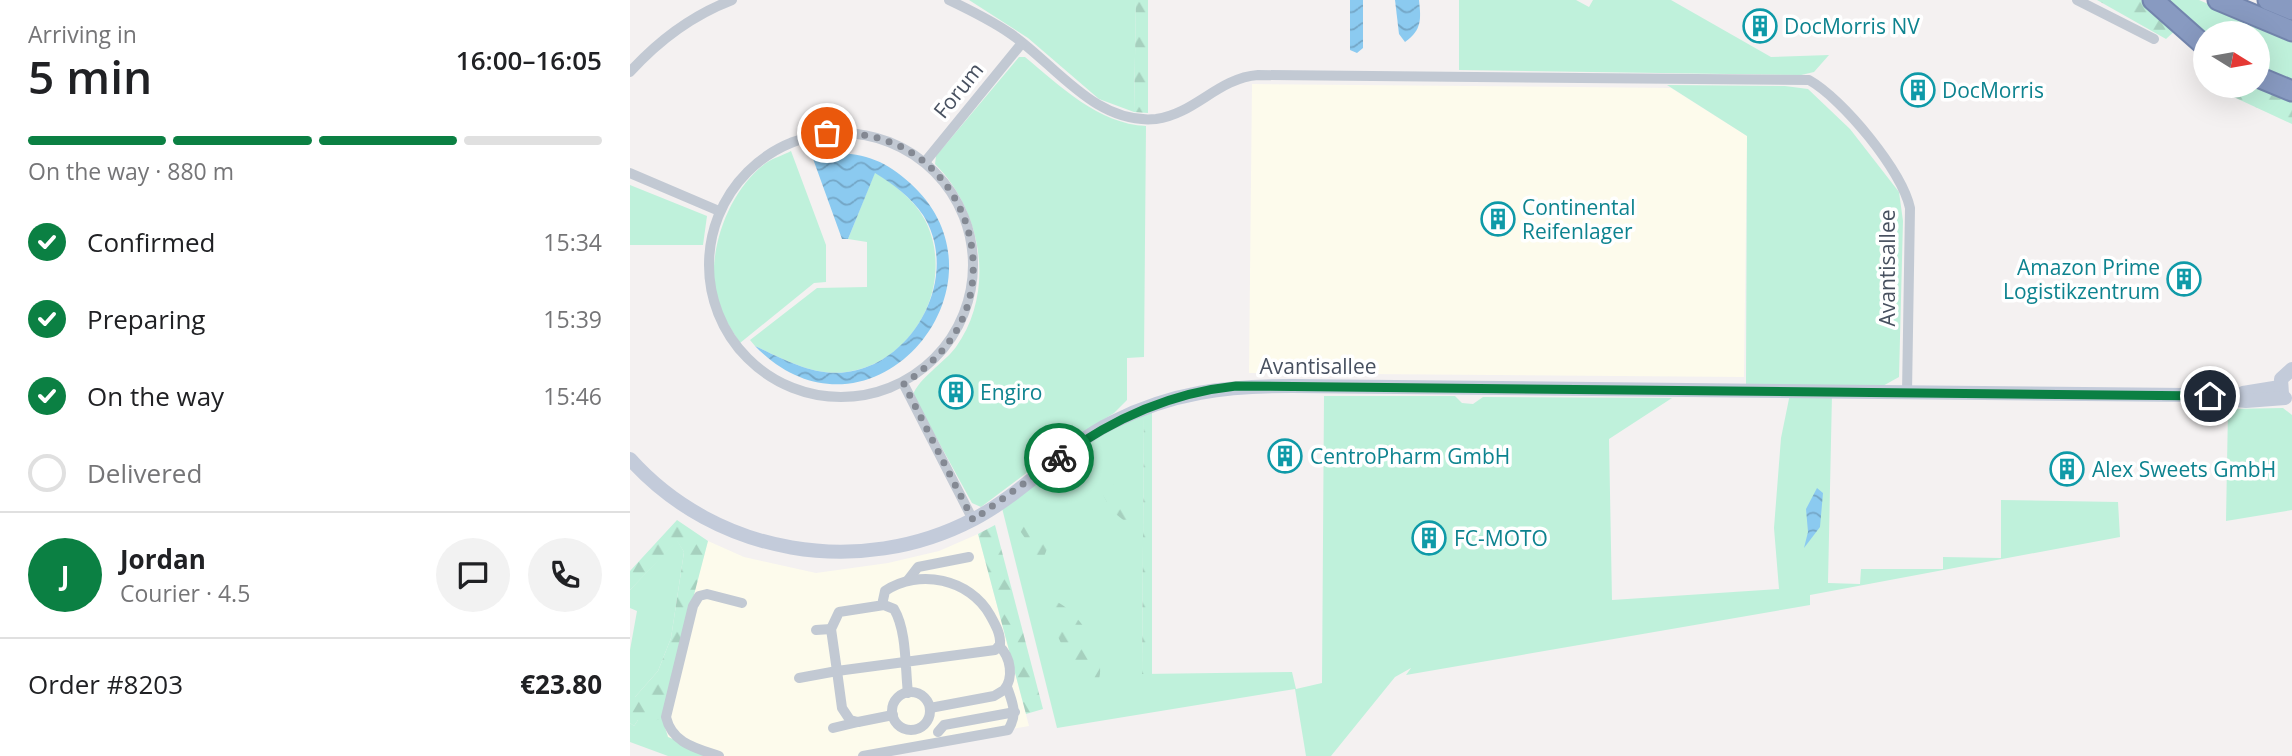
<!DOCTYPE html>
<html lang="en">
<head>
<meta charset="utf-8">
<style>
	body { margin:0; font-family:"Open Sans",sans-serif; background:#f2f2f2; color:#202124; height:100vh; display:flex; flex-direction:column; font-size:26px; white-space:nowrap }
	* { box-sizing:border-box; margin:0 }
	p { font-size:23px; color:#757577 }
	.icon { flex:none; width:38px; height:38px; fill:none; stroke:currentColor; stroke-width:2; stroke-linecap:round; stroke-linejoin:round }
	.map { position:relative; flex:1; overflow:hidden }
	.side { display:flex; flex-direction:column; background:#fff; width:630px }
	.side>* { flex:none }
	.needle { width:46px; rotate:101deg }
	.tools { position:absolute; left:1563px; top:21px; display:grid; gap:14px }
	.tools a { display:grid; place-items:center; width:77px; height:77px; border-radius:50%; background:#fff; box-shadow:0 7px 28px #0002; font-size:35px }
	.pin { position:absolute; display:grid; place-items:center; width:60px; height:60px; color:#fff; margin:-30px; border:4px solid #fff; border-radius:50%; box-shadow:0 2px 7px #0007 }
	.courier { position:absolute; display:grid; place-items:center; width:70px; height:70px; margin:-35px; border:5px solid #0b8043; border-radius:50%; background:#fff; color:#222; box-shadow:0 2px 9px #0007 }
	.head em { font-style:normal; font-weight:600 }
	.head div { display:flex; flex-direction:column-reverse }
	.head { display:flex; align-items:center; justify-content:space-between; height:119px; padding:0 28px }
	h1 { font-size:46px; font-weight:600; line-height:52px }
	.bar { display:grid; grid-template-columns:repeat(4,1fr); gap:10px 7px; align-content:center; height:84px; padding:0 28px }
	.bar i { height:9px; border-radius:5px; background:#e0e0e0 }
	.bar .active { background:#0b8043 }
	.bar p { grid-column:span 4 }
	.line { display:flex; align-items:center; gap:18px; padding:0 28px; border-top:2px solid #e0e0e0 }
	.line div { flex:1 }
	.round { display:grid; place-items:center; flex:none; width:74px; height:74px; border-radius:37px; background:#f2f2f2 }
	ol { padding:0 28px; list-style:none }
	li { display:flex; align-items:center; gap:21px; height:77px }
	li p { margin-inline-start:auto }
	li .icon { padding:7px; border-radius:50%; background:#0b8043; color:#fff; stroke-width:4 }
	li:last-child { color:#757577 }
	li i { width:38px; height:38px; border:4px solid #e0e0e0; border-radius:50% }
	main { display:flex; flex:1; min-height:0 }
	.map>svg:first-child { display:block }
	.commercial { fill:#fdfbec }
	.grass { fill:#bff1db }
	.forest { fill:url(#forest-firs) }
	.water { fill:url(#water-waves) }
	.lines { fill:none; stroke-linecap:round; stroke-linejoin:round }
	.highway-casing { stroke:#7385ad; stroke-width:23 }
	.street { stroke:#c2c9d3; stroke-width:10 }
	.secondary { stroke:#c3cbda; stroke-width:14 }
	.highway { stroke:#889ac1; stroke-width:19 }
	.done { stroke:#848993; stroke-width:7; stroke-dasharray:0 12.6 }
	.route { stroke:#0b8043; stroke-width:9 }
	.labels { text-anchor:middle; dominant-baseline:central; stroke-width:7; stroke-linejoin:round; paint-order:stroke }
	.culture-label { font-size:21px; fill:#0d838f; stroke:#fff; text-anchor:start }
	.street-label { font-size:21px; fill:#485160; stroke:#fff }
</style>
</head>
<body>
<main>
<section class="side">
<div class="head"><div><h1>5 min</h1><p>Arriving in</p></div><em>16:00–16:05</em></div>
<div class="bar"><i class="active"></i><i class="active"></i><i class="active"></i><i></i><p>On the way · 880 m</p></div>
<ol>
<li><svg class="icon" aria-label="check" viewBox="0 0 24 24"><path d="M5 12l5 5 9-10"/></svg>Confirmed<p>15:34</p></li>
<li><svg class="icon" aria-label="check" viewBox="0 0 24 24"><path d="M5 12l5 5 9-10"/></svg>Preparing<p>15:39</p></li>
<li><svg class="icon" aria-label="check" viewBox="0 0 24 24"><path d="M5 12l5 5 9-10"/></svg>On the way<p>15:46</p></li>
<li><i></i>Delivered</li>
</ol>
<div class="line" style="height:126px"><b class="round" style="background:#0b8043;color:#fff">J</b><div><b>Jordan</b><p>Courier · 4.5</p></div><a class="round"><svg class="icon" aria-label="chat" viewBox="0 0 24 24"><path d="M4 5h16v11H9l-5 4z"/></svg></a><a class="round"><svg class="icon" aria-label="phone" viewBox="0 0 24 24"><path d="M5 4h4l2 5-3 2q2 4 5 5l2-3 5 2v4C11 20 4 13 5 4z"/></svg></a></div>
<div class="line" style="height:91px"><div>Order #8203</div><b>€23.80</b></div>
</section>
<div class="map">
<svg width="1662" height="756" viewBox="0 0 1662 756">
	<defs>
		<pattern id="forest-firs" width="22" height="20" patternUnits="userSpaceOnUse" patternTransform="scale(1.75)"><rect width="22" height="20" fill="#bff1db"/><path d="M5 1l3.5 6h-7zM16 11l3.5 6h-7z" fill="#a6d0be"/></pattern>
		<pattern id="water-waves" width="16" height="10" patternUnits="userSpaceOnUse" patternTransform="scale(1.75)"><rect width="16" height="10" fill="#8bcaf0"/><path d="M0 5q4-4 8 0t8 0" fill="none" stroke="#74a6c6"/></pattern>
	</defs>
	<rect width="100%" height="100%" fill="#f4f1f1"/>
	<g class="commercial">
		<polygon points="622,84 1041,88 1117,136 1114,377 619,373"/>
		<polygon points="348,534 399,726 224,756 82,756 38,737 33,708 78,541 114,557 186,573 258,563 309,551"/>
	</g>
	<g class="grass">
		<polygon points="339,0 506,0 504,112 469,99 398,38"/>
		<polygon points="829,0 946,0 959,7 963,0 1041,0 1141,57 1199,55 1184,72 1171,75 829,70"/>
		<polygon points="1526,0 1569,0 1662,40 1662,88 1628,72 1628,33 1575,33"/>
		<path d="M 389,57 L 395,57 C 430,86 469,124 516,126 L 514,357 L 497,358 L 497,400 L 484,413 L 435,444 L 351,507 L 342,503 L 283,395 C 288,379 315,362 326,347 C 366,291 352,211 305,164 L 306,156 Z"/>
		<polygon points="1037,85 1155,86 1178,89 1220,129 1269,192 1273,221 1269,377 1251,387 1116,384 1117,136"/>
		<path d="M 161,151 L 196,245 L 196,282 L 184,283 L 110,343 C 99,326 85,304 84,283 C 81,241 101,189 136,163 C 143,158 154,155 161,151 Z"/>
		<path d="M 245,172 C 264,185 284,199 295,220 C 326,281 286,362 217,372 C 184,377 153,359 125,346 L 120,340 L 187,288 L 237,287 L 237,242 L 218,239 Z"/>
		<polygon points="0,185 77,216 73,245 0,245"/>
		<path d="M 1160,394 L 1202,394 L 1198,583 L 1230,584 L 1231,569 L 1313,569 L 1313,557 L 1371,558 L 1371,500 L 1488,502 L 1490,537 L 1180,595 L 1180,605 L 776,675 L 781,668 L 765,677 L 701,756 L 676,756 L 665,689 L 427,728 L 372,508 C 417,473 461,435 514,414 L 512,674 L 662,672 L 666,689 L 692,683 L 694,396 L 825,396 L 832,403 L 843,404 L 853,397 L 1042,398 L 979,439 L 982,600 L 1149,589 L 1144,528 L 1151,438 Z"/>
		<polygon points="1653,408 1662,415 1662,510 1596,521 1598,409"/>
		<polygon points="47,540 54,552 41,638 28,671 5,697 0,697 0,650 7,611 0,608 0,590"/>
		<polygon points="32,718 38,737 82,756 38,756 0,742 0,723 4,726 8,720"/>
	</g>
	<g class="forest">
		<polygon points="506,0 518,0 518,113 504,112"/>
		<polygon points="1467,0 1511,0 1548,28 1536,39"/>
		<polygon points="1580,86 1628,86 1662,102 1662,124"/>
		<polygon points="522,411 522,674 512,674 514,414"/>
		<path d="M 472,480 C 489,484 504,501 506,519 L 501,524 C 484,517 474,500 469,484 Z"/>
		<polygon points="47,520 78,541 32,718 20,723 8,720 4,726 0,723 0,697 5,697 28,671 41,638 54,552 47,541 0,590 0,571"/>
		<path d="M 389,520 C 402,523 411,538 417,549 L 413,559 L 410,560 L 384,522 Z"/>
		<polygon points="365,525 413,709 396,714 348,534"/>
		<path d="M 419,600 C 445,602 479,658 468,681 C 442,673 418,626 419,600 Z"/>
	</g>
	<g class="water">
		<polygon points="720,0 733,0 733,48 727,53 720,50"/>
		<path d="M 765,0 L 789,0 C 791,19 792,30 775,42 L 769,34 Z"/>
		<path d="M 204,153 C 236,153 257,162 280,183 C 392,284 239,463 125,346 C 153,359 184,377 217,372 C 285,363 331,275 293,215 C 281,197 263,184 245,173 L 218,239 L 212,239 L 182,156 Z"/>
		<polygon points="1187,488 1193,493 1190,527 1174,548 1178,532 1176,509"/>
	</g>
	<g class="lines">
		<defs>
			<g id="highway">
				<polyline points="1523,0 1575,46"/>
				<polyline points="1588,0 1662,31"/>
				<polyline points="1638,0 1662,10"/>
				<polyline points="1628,77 1662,91"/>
			</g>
		</defs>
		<use href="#highway" class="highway-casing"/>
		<g class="street">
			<path d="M 319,0 C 340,10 362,21 381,34 C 425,64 465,125 526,119 C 565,114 588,78 628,75 L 1179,80 C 1213,99 1272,171 1280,208 L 1277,393"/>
			<polyline points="1447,0 1524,39"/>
			<path d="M 0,72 C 28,41 63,15 102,0"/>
			<circle cx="211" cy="265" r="132"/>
			<polyline points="295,162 392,43"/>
			<polyline points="0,173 89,211"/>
			<polyline points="274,385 343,520"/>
			<polyline points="278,580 288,567 339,557"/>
			<path d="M 252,605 L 255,591 C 289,568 340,579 360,615 C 365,624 371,634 370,645 L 365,650 C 313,657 260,664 207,671 L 201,629 L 209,612 L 254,605 L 264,609 C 277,631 275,668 278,693"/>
			<polyline points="186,630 201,629"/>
			<polyline points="169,678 207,671 212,708 220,720 228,722 263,715"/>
			<circle cx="281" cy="711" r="19"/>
			<path d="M 300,708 L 364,696 L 374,690 C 384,678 381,657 369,646"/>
			<polyline points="203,728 228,722"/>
			<polyline points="308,732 314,725 385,712"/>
			<path d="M 89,756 C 65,748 42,743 36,717 L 63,606 L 69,596 L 77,594 L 112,603"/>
			<path d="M 233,756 L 378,730 C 388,714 383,704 377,687"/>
		</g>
		<g class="secondary">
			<polyline points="1613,393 1650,387"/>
			<polyline points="1652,394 1651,379 1662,369"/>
			<path d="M 0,459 C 86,555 230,579 344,519 C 394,493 432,447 483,422 C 543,392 596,386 662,386 L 1558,395 L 1616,401 L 1655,398"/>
		</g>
		<use href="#highway" class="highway"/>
	</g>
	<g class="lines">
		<path class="done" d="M 197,133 C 218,133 240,134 260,142 C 332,169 364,260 329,326 C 316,351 296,368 274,384 L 343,520 L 429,458"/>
		<path class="route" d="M 429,458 C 482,419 539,393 606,386 L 1580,396"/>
	</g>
	<defs>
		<symbol id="building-ring" viewBox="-11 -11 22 22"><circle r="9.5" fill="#fff" stroke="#0f9aa8" stroke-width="1.5"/><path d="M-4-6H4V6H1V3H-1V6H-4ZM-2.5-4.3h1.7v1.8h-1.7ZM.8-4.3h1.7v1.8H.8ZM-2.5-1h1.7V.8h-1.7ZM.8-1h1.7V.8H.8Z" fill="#0f9aa8"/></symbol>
	</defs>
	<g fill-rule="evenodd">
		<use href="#building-ring" x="1111" y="7" width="38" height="38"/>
		<use href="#building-ring" x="1269" y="71" width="38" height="38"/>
		<use href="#building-ring" x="849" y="200" width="38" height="38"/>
		<use href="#building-ring" x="1535" y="260" width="38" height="38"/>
		<use href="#building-ring" x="307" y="373" width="38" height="38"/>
		<use href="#building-ring" x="636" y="437" width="38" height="38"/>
		<use href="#building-ring" x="1418" y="450" width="38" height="38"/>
		<use href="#building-ring" x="780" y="519" width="38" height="38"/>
	</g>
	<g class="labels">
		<g class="culture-label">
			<text x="1154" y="26">DocMorris NV</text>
			<text x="1312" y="90">DocMorris</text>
			<text x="892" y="207">Continental<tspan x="892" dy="24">Reifenlager</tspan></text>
			<text x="1530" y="267" text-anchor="end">Amazon Prime<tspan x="1530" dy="24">Logistikzentrum</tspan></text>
			<text x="350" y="392">Engiro</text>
			<text x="680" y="456">CentroPharm GmbH</text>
			<text x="1462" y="469">Alex Sweets GmbH</text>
			<text x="824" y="538">FC-MOTO</text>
		</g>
		<g class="street-label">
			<text transform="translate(328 90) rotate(-51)">Forum</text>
			<text transform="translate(1257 268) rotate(-90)">Avantisallee</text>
			<text x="688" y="366">Avantisallee</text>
		</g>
	</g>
</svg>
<div class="tools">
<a><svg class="needle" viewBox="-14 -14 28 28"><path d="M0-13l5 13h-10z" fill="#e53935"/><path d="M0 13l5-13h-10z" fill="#757577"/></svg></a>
</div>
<div class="pin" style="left:197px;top:133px;background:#ea580c"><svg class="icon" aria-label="bag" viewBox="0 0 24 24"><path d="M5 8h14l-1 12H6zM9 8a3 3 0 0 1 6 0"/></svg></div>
<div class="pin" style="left:1580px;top:396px;background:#1f2937"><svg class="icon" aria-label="home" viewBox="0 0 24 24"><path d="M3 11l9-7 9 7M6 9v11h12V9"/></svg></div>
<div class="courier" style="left:429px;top:458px"><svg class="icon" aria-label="bike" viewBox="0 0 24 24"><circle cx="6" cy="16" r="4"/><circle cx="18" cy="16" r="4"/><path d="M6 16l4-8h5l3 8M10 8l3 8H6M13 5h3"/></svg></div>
</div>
</main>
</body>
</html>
